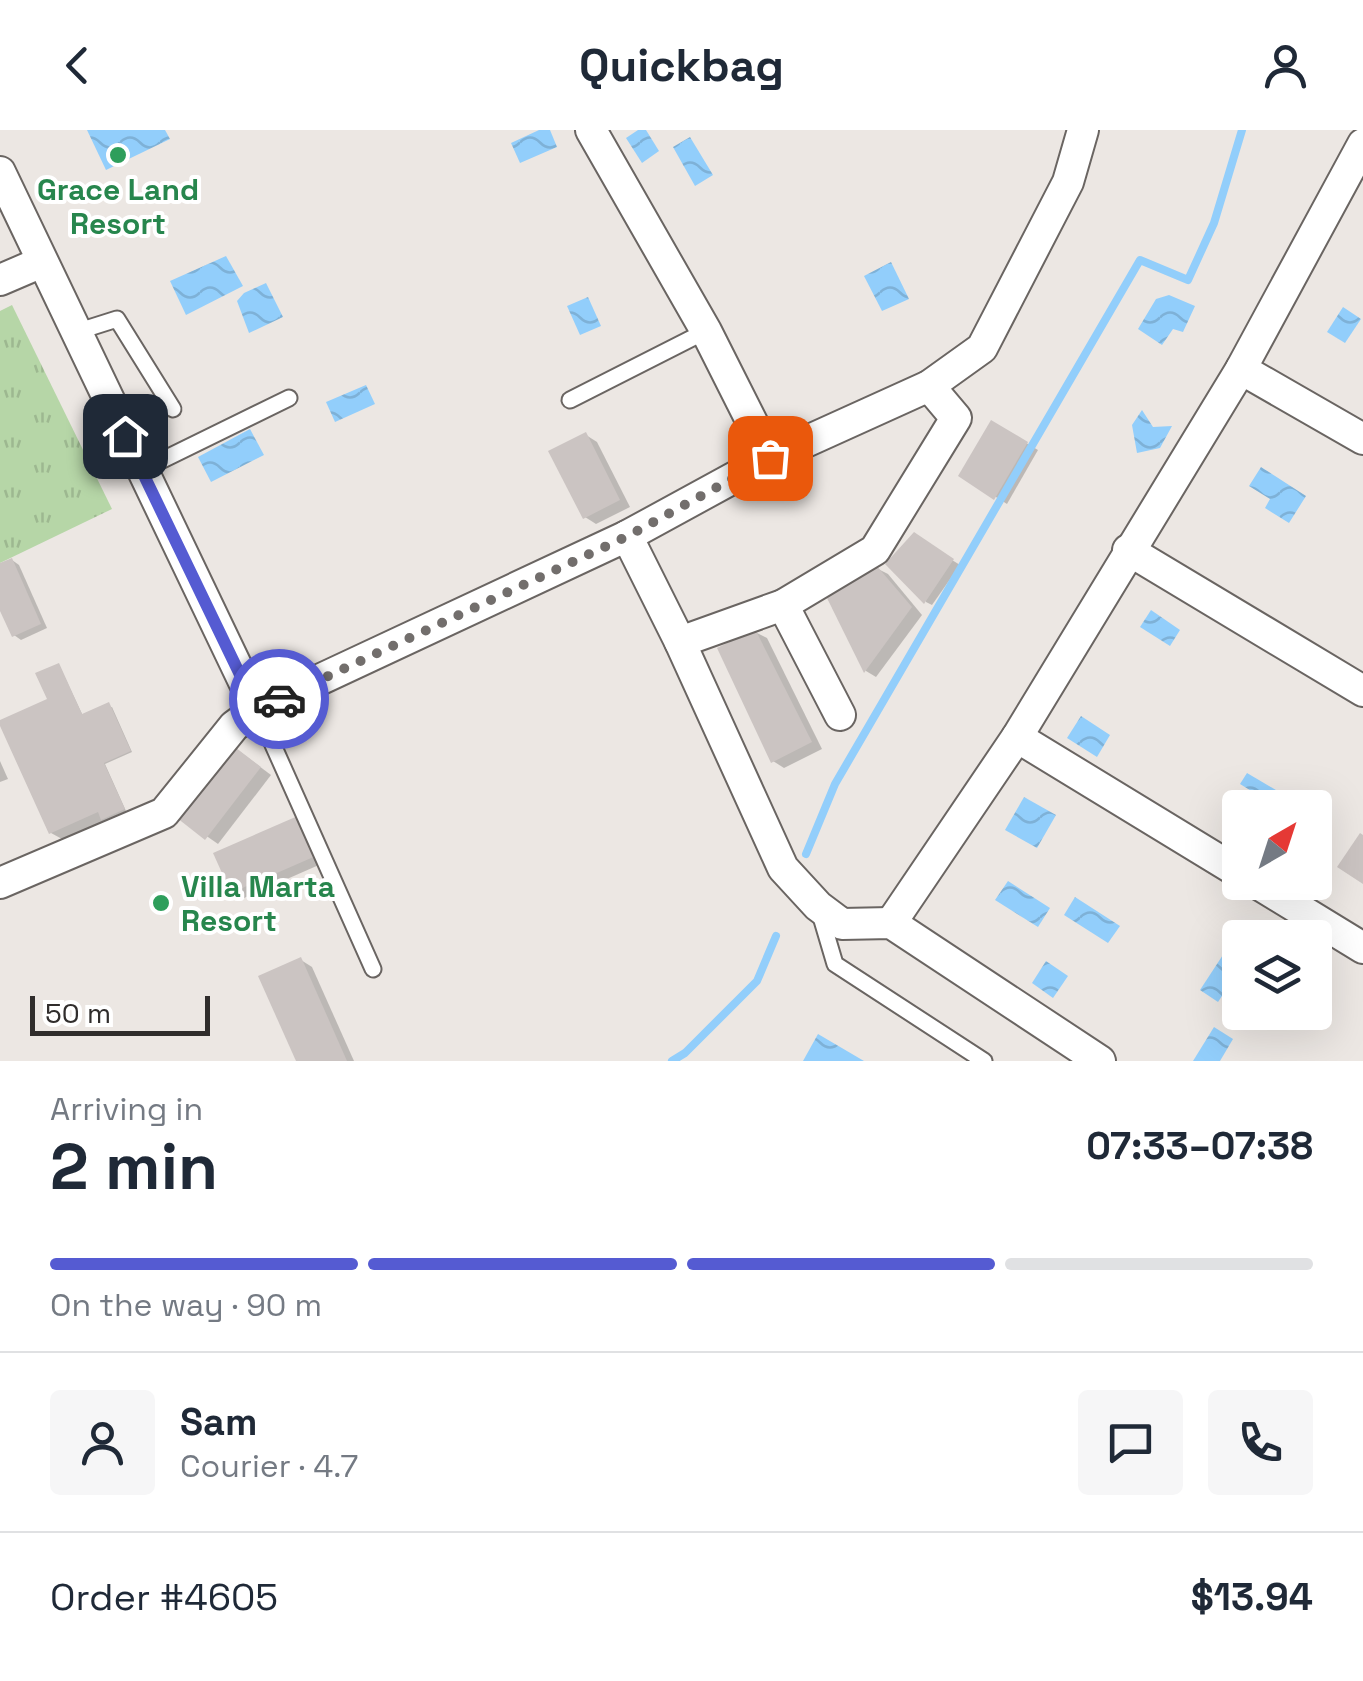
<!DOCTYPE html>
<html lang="en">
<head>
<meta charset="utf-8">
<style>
	body { margin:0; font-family:"Space Grotesk",sans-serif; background:#f6f6f7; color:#1f2937; height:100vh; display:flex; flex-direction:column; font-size:38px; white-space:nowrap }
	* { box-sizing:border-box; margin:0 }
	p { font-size:32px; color:#747a83 }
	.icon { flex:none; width:55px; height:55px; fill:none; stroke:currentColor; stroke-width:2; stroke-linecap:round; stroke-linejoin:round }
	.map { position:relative; height:931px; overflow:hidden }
	.sheet { display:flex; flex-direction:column; background:#fff; flex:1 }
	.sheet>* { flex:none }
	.needle { width:65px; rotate:39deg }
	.buttons { position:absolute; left:1222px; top:660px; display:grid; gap:20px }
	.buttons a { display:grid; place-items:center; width:110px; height:110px; border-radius:10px; background:#fff; box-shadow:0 10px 40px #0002; font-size:50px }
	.scale { position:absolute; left:30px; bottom:25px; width:180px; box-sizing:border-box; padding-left:10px; border:5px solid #302d2c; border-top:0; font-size:28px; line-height:35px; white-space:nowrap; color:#302d2c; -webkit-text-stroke:8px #fff; paint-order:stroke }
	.pin { position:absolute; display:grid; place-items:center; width:85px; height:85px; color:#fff; margin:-42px; border-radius:20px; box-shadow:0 5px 15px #0006 }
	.courier { position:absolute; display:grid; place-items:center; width:100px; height:100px; margin:-50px; border:8px solid #555bd2; border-radius:50%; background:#fff; color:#222; box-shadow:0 2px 12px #0007 }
	.summary em { font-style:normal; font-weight:600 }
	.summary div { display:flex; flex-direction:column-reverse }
	.summary { display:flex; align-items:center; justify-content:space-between; height:170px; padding:0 50px }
	h1 { font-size:65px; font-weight:600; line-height:75px }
	.bar { display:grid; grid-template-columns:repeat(4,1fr); gap:15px 10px; align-content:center; height:120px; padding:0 50px }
	.bar i { height:12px; border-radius:8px; background:#e0e1e3 }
	.bar .active { background:#555bd2 }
	.bar p { grid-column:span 4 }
	.line { display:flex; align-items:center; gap:25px; padding:0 50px; border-top:2px solid #e0e1e3 }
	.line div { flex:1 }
	.round { display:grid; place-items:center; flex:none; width:105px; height:105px; border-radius:10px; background:#f6f6f7 }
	header { display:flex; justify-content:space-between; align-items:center; height:130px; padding:0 50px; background:#fff; font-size:45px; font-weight:600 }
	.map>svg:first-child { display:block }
	.grass { fill:url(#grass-tufts) }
	.water { fill:url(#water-waves) }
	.shadow { fill:#0003 }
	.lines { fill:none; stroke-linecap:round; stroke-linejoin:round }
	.stream { stroke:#92cefb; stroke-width:8 }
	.building { fill:#cbc4c2 }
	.lane-casing { stroke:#6a6562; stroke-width:19 }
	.street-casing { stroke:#6a6562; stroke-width:34 }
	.lane { stroke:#fff; stroke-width:15 }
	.street { stroke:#fff; stroke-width:30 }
	.done { stroke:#726e6c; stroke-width:10; stroke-dasharray:0 18 }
	.route { stroke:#555bd2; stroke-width:12 }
	.leisure-dot { fill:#2e9e5b; stroke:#fff; stroke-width:4 }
	.labels { text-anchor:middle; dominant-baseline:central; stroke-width:8; stroke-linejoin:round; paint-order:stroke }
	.leisure-label { font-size:30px; font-weight:bold; fill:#27864d; stroke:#fff }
</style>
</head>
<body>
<header><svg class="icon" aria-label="back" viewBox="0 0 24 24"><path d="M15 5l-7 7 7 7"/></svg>Quickbag<svg class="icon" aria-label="person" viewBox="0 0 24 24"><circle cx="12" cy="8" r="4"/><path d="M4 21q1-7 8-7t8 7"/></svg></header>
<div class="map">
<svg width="1363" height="931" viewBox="0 0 1363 931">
	<defs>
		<pattern id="grass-tufts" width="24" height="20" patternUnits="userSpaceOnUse" patternTransform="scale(2.5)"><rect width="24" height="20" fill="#b6d6a7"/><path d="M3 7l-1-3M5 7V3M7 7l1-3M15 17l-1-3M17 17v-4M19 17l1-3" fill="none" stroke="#9db890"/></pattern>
		<pattern id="water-waves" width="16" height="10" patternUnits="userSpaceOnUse" patternTransform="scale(2.5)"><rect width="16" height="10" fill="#92cefb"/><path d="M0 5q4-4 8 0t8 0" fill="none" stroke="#7eb1d7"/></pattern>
	</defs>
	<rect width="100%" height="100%" fill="#ece7e3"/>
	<polygon class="grass" points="12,175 112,379 0,433 0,181"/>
	<g class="water">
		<polygon points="87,0 165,0 170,9 106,40"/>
		<polygon points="539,0 550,0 557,17 520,33 511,13"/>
		<polygon points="638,0 646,0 659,21 642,33 626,8"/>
		<polygon points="690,7 713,45 695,56 673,17"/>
		<polygon points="226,126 243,156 186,185 170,151"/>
		<polygon points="891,132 909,169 882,181 864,146"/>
		<polygon points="266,153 283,187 249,203 237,171 244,163"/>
		<polygon points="1169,165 1195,176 1183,202 1173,199 1162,215 1138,199 1156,169"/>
		<polygon points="588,167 601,196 580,205 567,176"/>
		<polygon points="1343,177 1361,189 1345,213 1327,202"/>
		<polygon points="366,255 375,274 335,292 326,272"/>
		<polygon points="1142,280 1153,297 1172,296 1160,318 1137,323 1132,295"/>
		<polygon points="250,299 264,325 211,352 198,327"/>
		<polygon points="1261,337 1306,366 1289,393 1265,378 1270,369 1249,356"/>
		<polygon points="1151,480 1180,500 1170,516 1140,497"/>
		<polygon points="1081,586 1110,605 1097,627 1067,608"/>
		<polygon points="1247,643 1281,663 1274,675 1240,654"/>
		<polygon points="1024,667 1056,685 1037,718 1005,700"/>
		<polygon points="1008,751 1050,778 1038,797 995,770"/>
		<polygon points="1075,767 1120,796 1108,813 1064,785"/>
		<polygon points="1234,808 1240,812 1240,839 1218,872 1200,860"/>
		<polygon points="1046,831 1068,846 1053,868 1032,853"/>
		<polygon points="1214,897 1233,909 1220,931 1193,931"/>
		<polygon points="818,904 864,931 803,931"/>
	</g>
	<g class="shadow">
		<polygon points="992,293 1038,320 1007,374 961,345"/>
		<polygon points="586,305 597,312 630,377 596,394 585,387"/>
		<polygon points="914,406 960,435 932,475 926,472"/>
		<polygon points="12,430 19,435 47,498 21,510 14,505 0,475 0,436"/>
		<polygon points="876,438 888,444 922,485 876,547 866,541 828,465"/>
		<polygon points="755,502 767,508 822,619 784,638 773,631"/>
		<polygon points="59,535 83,586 112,577 132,622 105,634 126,681 62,709 51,703 50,570"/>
		<polygon points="239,621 271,645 218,714 175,684"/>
		<polygon points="0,631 8,649 0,652"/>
		<polygon points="300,687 328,731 244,768 233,761"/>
		<polygon points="301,830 312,837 354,931 299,931"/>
	</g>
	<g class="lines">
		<g class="stream">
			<polyline points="806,724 835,654 1140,130 1188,150 1214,93 1242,0"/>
			<polyline points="672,931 685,923 757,851 776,806"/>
		</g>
	</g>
	<g class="building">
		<polygon points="991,290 1028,312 994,370 958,346"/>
		<polygon points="586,302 620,370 583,389 548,321"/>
		<polygon points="914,402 954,429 924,474 885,434"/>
		<polygon points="12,428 41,494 12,507 0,481 0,433"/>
		<polygon points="876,435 912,477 864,543 825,464"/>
		<polygon points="755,499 812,612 771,633 717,518"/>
		<polygon points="59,533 82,584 109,572 131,621 104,633 125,679 101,690 98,682 49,704 0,596 0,590 47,569 35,543"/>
		<polygon points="227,611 261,637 205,710 172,684"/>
		<polygon points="300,685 318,725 231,763 213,723"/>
		<polygon points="1360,703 1363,705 1363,754 1337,737"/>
		<polygon points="301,827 347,931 296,931 258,846"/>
	</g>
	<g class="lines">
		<defs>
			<g id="lane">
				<polyline points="76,202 117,189 173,279"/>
				<polyline points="570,270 706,201"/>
				<polyline points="142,340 289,268"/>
				<polyline points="257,579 373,839"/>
				<polyline points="819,780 835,834 984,931"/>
			</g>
			<g id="street">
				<polyline points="591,0 706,201 770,328"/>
				<polyline points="0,42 257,579"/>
				<polyline points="0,150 42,132"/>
				<polyline points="1241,239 1363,309"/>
				<polyline points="627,406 680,512 783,738 818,776 842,794 891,793 1100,931"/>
				<polyline points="1128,420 1363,561"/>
				<polyline points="783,475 840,585"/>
				<polyline points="680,512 783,475 875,420 956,288 929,256"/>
				<polyline points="1017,607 1240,743"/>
				<polyline points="1255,752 1363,818"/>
				<polyline points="0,753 164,683 234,596 257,579 627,406 770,328 929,256 982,218 1068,52 1083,0"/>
				<polyline points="891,793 1017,607 1241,239 1363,14"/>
			</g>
		</defs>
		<use href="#lane" class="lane-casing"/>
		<use href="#street" class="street-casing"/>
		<use href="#lane" class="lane"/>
		<use href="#street" class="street"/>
	</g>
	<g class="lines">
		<polyline class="done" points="279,569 628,406 770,328"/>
		<polyline class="route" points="125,306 257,580 279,569"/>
	</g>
	<g class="leisure-dot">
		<circle cx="118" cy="25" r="10"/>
		<circle cx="161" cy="773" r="10"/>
	</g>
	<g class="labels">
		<g class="leisure-label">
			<text x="118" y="59">Grace Land<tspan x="118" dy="34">Resort</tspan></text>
			<text x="181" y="756" text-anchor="start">Villa Marta<tspan x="181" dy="34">Resort</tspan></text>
		</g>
	</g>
</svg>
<div class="buttons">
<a><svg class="needle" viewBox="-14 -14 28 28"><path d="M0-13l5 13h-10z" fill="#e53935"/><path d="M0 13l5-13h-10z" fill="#747a83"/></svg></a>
<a><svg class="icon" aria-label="layers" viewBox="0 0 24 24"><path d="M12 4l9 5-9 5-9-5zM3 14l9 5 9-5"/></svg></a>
</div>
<div class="scale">50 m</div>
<div class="pin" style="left:770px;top:328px;background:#ea580c"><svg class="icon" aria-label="bag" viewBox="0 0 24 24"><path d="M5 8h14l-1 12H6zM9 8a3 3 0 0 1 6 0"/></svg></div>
<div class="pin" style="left:125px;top:306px;background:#1f2937"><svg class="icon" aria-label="home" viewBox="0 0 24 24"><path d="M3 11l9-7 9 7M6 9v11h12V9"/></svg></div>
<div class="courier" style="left:279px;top:569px"><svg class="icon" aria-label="car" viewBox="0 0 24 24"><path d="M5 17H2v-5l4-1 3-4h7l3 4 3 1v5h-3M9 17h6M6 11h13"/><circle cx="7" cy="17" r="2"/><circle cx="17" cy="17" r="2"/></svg></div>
</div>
<section class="sheet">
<div class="summary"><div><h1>2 min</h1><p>Arriving in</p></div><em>07:33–07:38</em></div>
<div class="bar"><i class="active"></i><i class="active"></i><i class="active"></i><i></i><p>On the way · 90 m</p></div>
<div class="line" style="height:180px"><a class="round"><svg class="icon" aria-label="person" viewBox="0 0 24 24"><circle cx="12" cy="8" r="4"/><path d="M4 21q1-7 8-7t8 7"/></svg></a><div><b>Sam</b><p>Courier · 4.7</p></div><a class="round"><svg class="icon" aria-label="chat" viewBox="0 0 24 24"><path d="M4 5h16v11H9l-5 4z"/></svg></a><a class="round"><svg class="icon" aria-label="phone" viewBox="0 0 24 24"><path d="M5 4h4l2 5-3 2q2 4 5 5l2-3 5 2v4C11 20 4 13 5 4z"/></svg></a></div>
<div class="line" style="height:130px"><div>Order #4605</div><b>$13.94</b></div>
</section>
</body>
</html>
